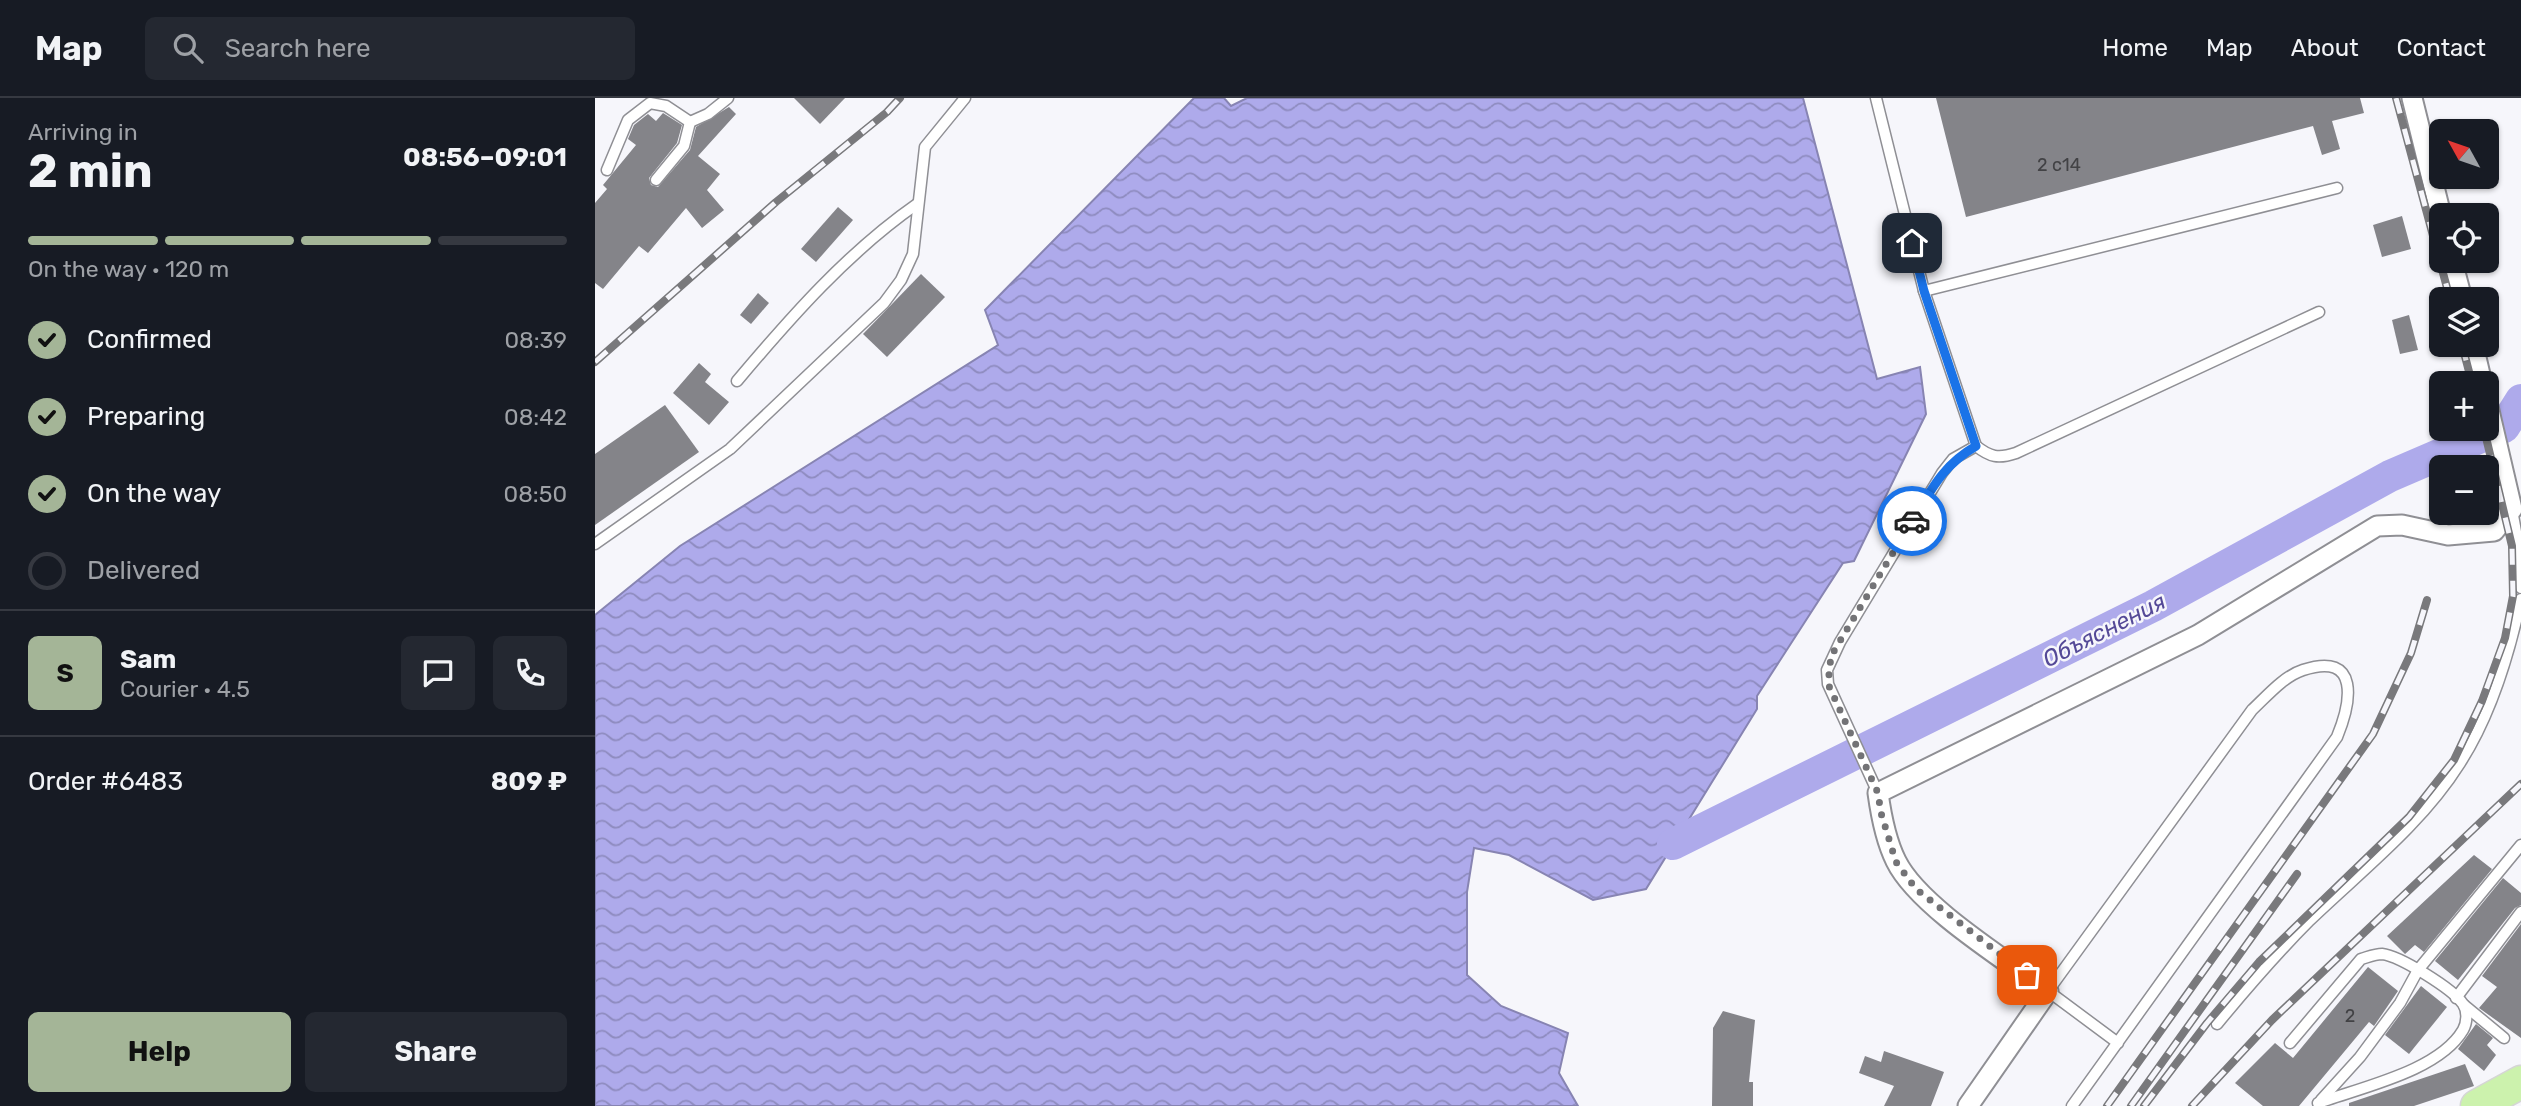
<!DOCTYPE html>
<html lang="en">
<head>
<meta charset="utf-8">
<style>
	body { margin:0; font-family:Rubik,sans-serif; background:#242831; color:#f1f3f6; height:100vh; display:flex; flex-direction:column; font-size:26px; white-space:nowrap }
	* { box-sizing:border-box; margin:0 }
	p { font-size:23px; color:#9ea1a6 }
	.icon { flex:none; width:38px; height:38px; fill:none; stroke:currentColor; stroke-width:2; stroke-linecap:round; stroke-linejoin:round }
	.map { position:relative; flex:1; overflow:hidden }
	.drawer { display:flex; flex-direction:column; background:#171b24; width:595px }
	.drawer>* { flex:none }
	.needle { width:46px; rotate:310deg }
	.buttons { position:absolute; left:1834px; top:21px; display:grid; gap:14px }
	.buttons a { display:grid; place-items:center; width:70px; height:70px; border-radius:10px; background:#171b24; box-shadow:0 2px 5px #0004; font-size:35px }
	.pin { position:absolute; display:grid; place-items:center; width:60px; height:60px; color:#fff; margin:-30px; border-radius:14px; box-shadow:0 4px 10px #0006 }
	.courier { position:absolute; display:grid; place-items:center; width:70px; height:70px; margin:-35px; border:5px solid #1a73e8; border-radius:50%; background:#fff; color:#222; box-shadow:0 2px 9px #0007 }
	.head em { font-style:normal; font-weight:700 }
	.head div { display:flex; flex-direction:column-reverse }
	.head { display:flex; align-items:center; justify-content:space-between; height:119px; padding:0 28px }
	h1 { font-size:46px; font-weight:700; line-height:52px }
	.bar { display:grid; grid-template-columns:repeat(4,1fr); gap:10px 7px; align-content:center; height:84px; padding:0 28px }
	.bar i { height:9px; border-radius:5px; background:#363941 }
	.bar .on { background:#a4b597 }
	.bar p { grid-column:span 4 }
	.line { display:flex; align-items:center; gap:18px; padding:0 28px; border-top:2px solid #363941 }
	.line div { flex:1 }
	.round { display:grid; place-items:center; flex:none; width:74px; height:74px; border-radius:10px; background:#242831 }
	ol { padding:0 28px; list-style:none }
	li { display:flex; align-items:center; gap:21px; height:77px }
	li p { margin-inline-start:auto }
	li .icon { padding:7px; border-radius:50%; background:#a4b597; color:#111; stroke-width:4 }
	li:last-child { color:#9ea1a6 }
	li i { width:38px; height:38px; border:4px solid #363941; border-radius:50% }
	.cta { display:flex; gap:14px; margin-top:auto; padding:14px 28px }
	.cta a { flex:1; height:80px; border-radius:10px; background:#a4b597; color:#111; font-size:28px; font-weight:700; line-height:80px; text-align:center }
	.cta a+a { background:#242831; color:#f1f3f6 }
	header { display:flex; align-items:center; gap:42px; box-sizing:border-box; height:98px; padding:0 35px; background:#171b24; border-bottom:2px solid #363941 }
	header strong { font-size:33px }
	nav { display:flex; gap:38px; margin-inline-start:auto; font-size:24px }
	.search { width:490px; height:63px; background:#242831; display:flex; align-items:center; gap:18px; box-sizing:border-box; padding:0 24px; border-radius:10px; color:#9ea1a6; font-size:26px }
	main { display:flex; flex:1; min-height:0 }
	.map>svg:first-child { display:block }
	.water { fill:url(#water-waves); stroke:#8784b2; stroke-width:2 }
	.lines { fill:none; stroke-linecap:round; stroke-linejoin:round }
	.river { stroke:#aeaaeb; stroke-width:32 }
	.building { fill:#848489 }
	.service-casing { stroke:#8f8f94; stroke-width:13 }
	.minor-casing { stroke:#8f8f94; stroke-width:23 }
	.primary-casing { stroke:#d5d5d5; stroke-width:35 }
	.service { stroke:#fff; stroke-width:10 }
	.minor { stroke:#fff; stroke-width:19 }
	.primary { stroke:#ccf2ad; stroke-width:32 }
	.rail-casing { stroke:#79797c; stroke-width:8 }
	.rail { stroke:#f6f6fb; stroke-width:5; stroke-dasharray:16; stroke-linecap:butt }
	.done { stroke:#737376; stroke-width:7; stroke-dasharray:0 12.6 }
	.route { stroke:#1a73e8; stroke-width:9 }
	.labels { text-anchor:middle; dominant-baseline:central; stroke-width:5; stroke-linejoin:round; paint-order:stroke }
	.number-label { font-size:18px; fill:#424245 }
	.water-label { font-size:23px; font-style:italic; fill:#544997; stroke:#f6f6fb }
</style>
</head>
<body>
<header>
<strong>Map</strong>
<div class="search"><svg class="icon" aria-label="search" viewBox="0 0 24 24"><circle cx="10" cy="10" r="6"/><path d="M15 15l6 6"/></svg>Search here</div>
<nav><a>Home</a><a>Map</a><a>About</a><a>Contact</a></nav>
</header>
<main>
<section class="drawer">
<div class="head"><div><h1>2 min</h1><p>Arriving in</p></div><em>08:56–09:01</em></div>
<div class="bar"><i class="on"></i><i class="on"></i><i class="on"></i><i></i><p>On the way · 120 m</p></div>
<ol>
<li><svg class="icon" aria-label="check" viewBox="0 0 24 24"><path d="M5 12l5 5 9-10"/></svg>Confirmed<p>08:39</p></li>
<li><svg class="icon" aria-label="check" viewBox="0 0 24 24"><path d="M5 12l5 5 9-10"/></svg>Preparing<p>08:42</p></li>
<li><svg class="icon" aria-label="check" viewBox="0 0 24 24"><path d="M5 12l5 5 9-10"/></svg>On the way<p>08:50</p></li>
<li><i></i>Delivered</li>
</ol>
<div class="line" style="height:126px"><b class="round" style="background:#a4b597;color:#111">S</b><div><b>Sam</b><p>Courier · 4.5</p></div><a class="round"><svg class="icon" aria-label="chat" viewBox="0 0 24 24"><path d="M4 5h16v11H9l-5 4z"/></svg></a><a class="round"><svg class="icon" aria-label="phone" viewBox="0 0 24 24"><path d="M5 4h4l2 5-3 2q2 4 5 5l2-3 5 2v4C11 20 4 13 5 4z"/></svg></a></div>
<div class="line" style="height:91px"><div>Order #6483</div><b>809 ₽</b></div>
<div class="cta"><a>Help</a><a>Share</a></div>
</section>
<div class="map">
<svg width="1926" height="1008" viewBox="0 0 1926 1008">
	<defs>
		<pattern id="water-waves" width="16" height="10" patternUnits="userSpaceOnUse" patternTransform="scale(1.75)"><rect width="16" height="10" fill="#aeaaeb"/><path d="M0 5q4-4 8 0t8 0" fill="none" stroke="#8e8bbf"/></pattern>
	</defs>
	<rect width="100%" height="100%" fill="#f6f6fb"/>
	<polygon class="water" points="599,0 629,0 636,8 652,0 1208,0 1282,281 1325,269 1331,316 1259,463 1248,465 1162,598 1162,611 1051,791 998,802 914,757 879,750 872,794 872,877 906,908 973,935 964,975 983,1008 0,1008 0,517 85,448 403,247 390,212"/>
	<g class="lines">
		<polyline class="river" points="1078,746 1558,508 1795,378 1909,329 1926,302"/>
	</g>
	<g class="building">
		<polygon points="199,0 250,0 225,26"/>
		<polygon points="1341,0 1765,0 1769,15 1737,23 1745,51 1727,57 1718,28 1371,119"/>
		<polygon points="134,9 141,16 103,58 125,76 112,92 129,112 107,130 91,110 53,155 44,148 8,191 0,185 0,105 12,91 8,87 41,47 33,41 39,27 53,16 61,23 68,15 87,27 82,45 54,80 56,87 63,89 95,52 101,29"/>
		<polygon points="243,109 258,122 221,164 206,151"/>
		<polygon points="1807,118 1816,151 1787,159 1778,127"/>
		<polygon points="326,176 350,199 292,259 268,236"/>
		<polygon points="163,195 174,205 156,226 145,217"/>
		<polygon points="1814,217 1823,252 1805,256 1797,222"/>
		<polygon points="104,265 116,276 110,284 134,304 114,327 78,295"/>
		<polygon points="70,307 104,354 0,427 0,356"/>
		<polygon points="1879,757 1897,771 1829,854 1820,847 1810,856 1792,838"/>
		<polygon points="1908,780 1926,795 1926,807 1920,810 1863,882 1840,863"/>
		<polygon points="1926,826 1926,940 1884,910 1902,889 1887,878"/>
		<polygon points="1773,869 1803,893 1779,928 1774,924 1704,1008 1668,1008 1640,985 1680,945 1698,960"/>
		<polygon points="1826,888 1852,909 1814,956 1790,937"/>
		<polygon points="1128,913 1160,922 1154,984 1158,984 1158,1008 1117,1008 1118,930"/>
		<polygon points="1881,926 1898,940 1892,947 1901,957 1889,973 1863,951"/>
		<polygon points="1289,953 1349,974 1336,1008 1289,1008 1299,988 1264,975 1270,958 1286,964"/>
		<polygon points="1870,966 1879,988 1819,1008 1754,1008 1754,1005"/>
	</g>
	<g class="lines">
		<defs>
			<g id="service">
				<polyline points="1281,0 1329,193 1381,348"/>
				<polyline points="12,72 33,22 55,5 71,8 95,24 113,16 133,0"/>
				<polyline points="61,82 89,48 95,24"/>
				<polyline points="1329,193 1742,90"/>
				<path d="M 142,283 C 196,219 253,154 322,106"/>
				<path d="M 1381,348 C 1395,359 1403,361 1421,355 L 1724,214"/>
				<polyline points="1917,412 1924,450 1926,490"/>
				<polyline points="0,446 135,351 289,205 306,182 318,156 330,49 370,0"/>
				<polyline points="1283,695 1233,586 1232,572 1245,544 1347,375 1358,361 1381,348"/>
				<polyline points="1861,900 1926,814"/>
				<polyline points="1869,907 1909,940"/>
				<path d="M 1622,926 C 1651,891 1681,856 1714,823 C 1766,773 1826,727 1865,665 C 1896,617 1914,557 1926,501"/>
				<path d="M 1695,945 L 1766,861 C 1773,859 1780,856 1787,856 C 1805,858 1858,891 1868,906 C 1873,913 1872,925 1868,932 C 1844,973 1767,989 1723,1005"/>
				<polyline points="1726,1002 1765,959 1805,905 1823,872 1926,747"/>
				<path d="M 1477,1008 L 1742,639 C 1756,605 1766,553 1708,572 C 1689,578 1672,598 1657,612 L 1453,893 L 1523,945"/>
			</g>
			<g id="minor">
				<polyline points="1817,0 1846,117"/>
				<polyline points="1857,163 1867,201"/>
				<polyline points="1878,247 1887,285"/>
				<path d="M 1373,1008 L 1453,893 C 1411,862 1323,808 1301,763 C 1291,743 1286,717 1283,695 L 1603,537 L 1782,428 L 1807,427 L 1853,437 L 1899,433 L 1917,411 L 1892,304"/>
			</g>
			<polyline id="primary" points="1882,1008 1926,984"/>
		</defs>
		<use href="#service" class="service-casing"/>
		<use href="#minor" class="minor-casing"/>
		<use href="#primary" class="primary-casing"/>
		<use href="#service" class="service"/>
		<use href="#minor" class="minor"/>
		<use href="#primary" class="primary"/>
		<defs>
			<g id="rail">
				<polyline points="1801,0 1855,201"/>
				<polyline points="1867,247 1877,285"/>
				<polyline points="0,264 181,104 292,14 305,0"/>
				<polyline points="1512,1008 1778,636 1816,555 1832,502"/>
				<polyline points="1536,1008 1702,776"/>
				<polyline points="1549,1008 1612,925 1664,864 1814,719 1859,662 1887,603 1910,540 1918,498 1917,448 1889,331"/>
				<polyline points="1597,1008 1677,922 1926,686"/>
			</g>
		</defs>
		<use href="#rail" class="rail-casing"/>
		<use href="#rail" class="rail"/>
	</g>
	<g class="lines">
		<polyline class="done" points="1317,423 1236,558 1233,586 1283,695 1286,715 1301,764 1321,791 1432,877"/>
		<path class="route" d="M 1317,145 L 1329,193 L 1381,348 C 1347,368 1337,391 1317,423"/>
	</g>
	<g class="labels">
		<g class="number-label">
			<text x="1464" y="67">2 с14</text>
			<text x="1755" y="918">2</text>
		</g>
		<g class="water-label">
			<text transform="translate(1509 532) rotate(-27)">Объяснения</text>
		</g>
	</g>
</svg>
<div class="buttons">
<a><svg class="needle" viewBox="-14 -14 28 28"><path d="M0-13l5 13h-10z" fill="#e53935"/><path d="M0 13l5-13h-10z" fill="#9ea1a6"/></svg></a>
<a><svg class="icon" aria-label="locate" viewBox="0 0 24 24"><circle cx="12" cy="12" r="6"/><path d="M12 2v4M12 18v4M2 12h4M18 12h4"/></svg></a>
<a><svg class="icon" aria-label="layers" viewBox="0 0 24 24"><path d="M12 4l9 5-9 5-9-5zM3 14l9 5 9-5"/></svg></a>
<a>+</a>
<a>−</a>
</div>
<div class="pin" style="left:1432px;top:877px;background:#ea580c"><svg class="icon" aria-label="bag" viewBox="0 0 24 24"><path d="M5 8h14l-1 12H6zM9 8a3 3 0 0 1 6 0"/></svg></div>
<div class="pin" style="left:1317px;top:145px;background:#1f2937"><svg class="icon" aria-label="home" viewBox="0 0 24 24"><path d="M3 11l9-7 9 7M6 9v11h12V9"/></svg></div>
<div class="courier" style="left:1317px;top:423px"><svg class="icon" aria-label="car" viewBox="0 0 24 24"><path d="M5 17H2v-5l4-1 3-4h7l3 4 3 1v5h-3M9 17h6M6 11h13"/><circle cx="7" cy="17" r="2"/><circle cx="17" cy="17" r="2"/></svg></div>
</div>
</main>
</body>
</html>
